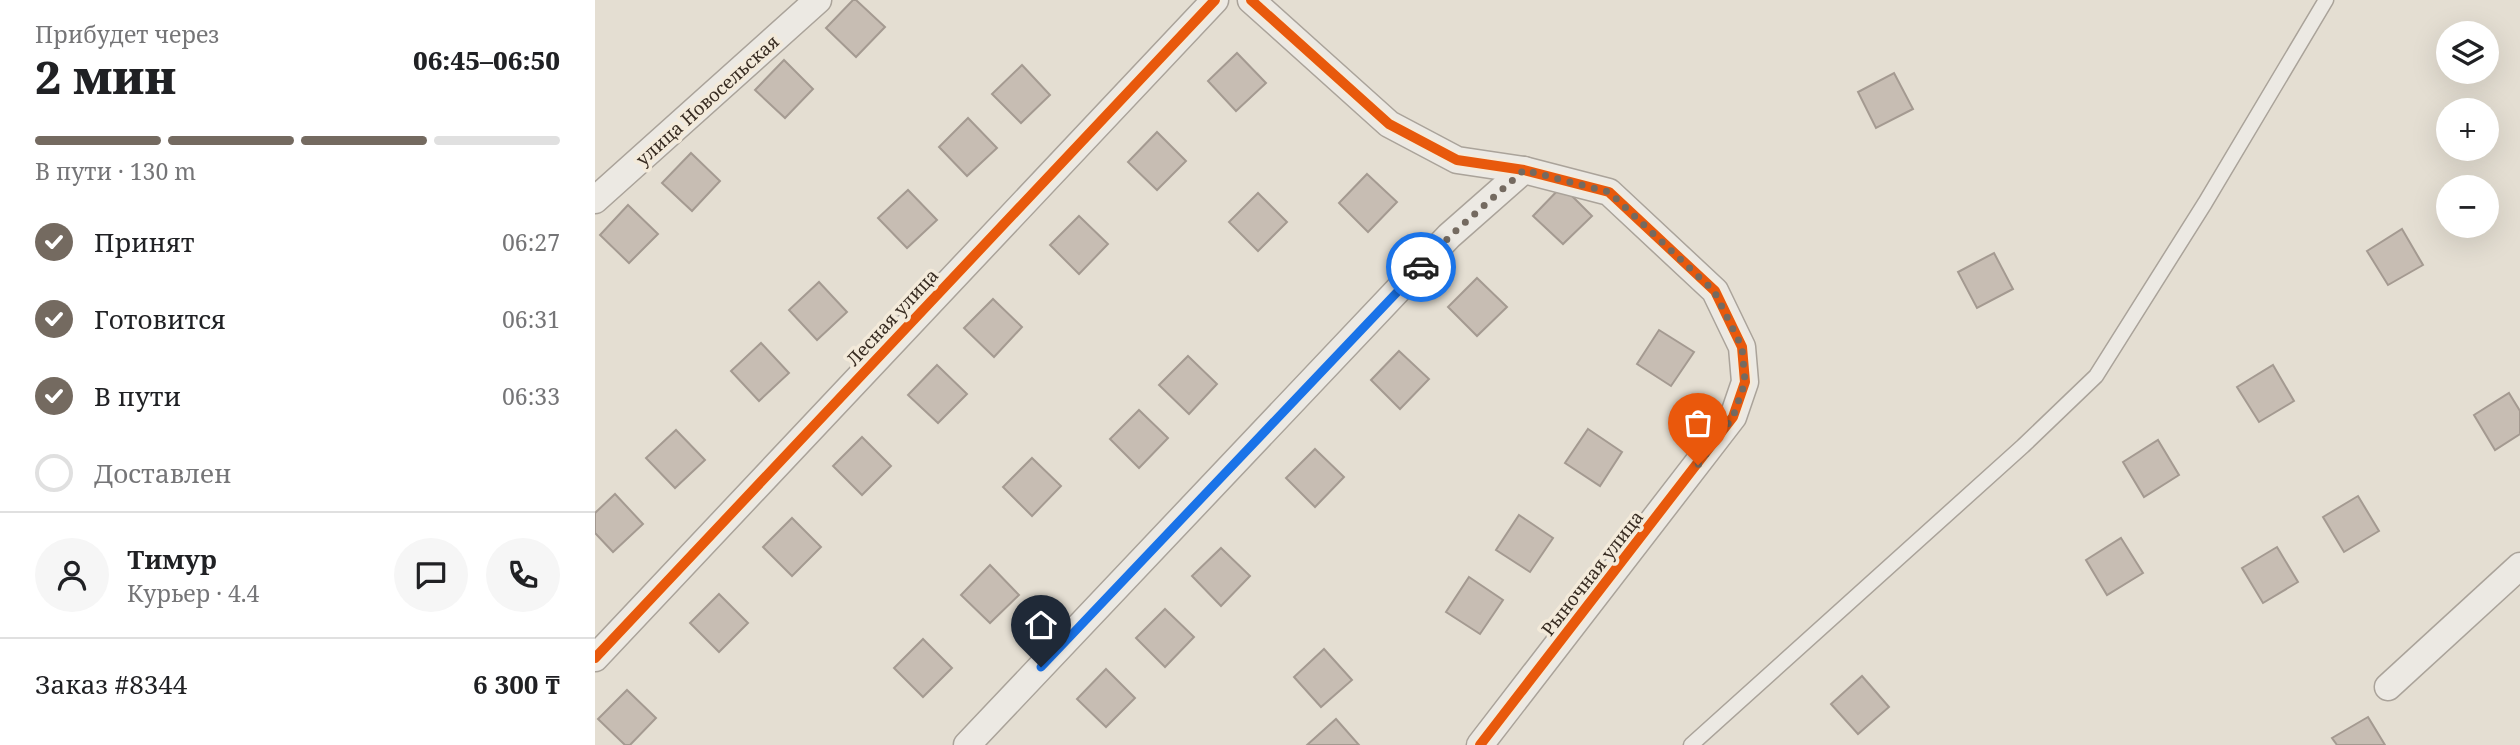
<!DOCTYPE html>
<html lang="ru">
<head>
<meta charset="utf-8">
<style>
	body { margin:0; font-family:"Noto Serif",serif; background:#f6f6f6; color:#202124; height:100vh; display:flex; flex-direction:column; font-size:26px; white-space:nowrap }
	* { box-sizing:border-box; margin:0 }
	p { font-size:23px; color:#757577 }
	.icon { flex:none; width:38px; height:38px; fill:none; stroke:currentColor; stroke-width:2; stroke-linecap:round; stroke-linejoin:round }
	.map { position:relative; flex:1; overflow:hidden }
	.drawer { display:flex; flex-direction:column; background:#fff; width:595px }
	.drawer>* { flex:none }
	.controls { position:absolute; left:1841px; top:21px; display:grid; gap:14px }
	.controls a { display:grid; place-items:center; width:63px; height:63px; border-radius:50%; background:#fff; box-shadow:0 7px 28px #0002; font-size:35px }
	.pin { position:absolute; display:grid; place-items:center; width:60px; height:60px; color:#fff; margin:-72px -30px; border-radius:50% 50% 50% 0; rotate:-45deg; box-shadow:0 0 7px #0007 }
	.pin .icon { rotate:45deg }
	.courier { position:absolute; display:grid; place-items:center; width:70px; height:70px; margin:-35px; border:5px solid #1a73e8; border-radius:50%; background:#fff; color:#222; box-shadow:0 2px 9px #0007 }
	.head em { font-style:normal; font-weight:800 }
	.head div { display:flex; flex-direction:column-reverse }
	.head { display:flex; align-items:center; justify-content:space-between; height:119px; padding:0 35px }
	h1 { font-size:46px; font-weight:800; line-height:52px }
	.bar { display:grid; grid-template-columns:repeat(4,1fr); gap:10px 7px; align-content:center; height:84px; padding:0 35px }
	.bar i { height:9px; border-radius:5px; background:#e0e0e0 }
	.bar .current { background:#746a60 }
	.bar p { grid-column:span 4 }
	.line { display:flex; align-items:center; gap:18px; padding:0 35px; border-top:2px solid #e0e0e0 }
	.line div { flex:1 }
	.round { display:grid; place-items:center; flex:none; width:74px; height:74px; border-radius:37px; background:#f6f6f6 }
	ol { padding:0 35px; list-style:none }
	li { display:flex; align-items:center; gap:21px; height:77px }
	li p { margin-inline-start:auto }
	li .icon { padding:7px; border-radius:50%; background:#746a60; color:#fff; stroke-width:4 }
	li:last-child { color:#757577 }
	li i { width:38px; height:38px; border:4px solid #e0e0e0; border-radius:50% }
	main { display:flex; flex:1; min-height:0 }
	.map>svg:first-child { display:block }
	.building { fill:#c7bdb3; stroke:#a49a91; stroke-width:2 }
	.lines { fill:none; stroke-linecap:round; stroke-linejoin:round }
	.lane-casing { stroke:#aaa39a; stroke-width:17 }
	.street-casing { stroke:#aaa39a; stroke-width:29 }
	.lane { stroke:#ece9e3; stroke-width:14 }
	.street { stroke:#ece9e3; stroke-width:26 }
	.cycleway-casing { stroke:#f3eada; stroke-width:15 }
	.cycleway { stroke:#e8590c; stroke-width:10 }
	.done { stroke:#746a60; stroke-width:7; stroke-dasharray:0 12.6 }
	.route { stroke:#1a73e8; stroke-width:9 }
	.labels { text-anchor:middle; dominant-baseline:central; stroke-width:7; stroke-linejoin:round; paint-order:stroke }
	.street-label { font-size:18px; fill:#382c22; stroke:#f3eada }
</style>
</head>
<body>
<main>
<section class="drawer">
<div class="head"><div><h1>2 мин</h1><p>Прибудет через</p></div><em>06:45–06:50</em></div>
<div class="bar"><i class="current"></i><i class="current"></i><i class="current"></i><i></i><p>В пути · 130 m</p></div>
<ol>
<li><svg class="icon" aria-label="check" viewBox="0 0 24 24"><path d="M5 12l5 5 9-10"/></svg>Принят<p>06:27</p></li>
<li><svg class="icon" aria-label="check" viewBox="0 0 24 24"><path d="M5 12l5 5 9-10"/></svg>Готовится<p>06:31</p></li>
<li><svg class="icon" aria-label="check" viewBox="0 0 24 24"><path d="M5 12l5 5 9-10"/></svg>В пути<p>06:33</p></li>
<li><i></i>Доставлен</li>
</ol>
<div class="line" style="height:126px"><a class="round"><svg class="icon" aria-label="person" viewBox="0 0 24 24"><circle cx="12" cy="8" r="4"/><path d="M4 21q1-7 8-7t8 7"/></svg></a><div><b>Тимур</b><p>Курьер · 4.4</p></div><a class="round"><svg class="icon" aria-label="chat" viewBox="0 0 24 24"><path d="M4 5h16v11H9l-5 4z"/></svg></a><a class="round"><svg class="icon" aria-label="phone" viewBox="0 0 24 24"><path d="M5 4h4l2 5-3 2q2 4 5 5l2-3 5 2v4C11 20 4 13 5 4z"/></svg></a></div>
<div class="line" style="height:91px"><div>Заказ #8344</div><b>6 300 ₸</b></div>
</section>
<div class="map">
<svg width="1925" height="745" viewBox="0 0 1925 745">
	<rect width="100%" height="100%" fill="#e4ded2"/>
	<g class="building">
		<polygon points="258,0 261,0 290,27 261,57 231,28"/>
		<polygon points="642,53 671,83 641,111 613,81"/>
		<polygon points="189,60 218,89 190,118 160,90"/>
		<polygon points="427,65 455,95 426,123 397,94"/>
		<polygon points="1299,73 1318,109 1281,128 1263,92"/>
		<polygon points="373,118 402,148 372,176 344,147"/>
		<polygon points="562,132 591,161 562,190 533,162"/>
		<polygon points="96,153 125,181 97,211 67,183"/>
		<polygon points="772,174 802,202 773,232 744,203"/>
		<polygon points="967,186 997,216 968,244 938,216"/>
		<polygon points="313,190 342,220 312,248 283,218"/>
		<polygon points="663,193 692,222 663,251 634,222"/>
		<polygon points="33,205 63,234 34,263 5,235"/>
		<polygon points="484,216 513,244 484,274 455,245"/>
		<polygon points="1807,229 1828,265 1793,285 1772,251"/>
		<polygon points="1399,253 1418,289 1382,308 1363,272"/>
		<polygon points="882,278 912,307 882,336 853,307"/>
		<polygon points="224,282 252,312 222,340 194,310"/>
		<polygon points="398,299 427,327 399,357 369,328"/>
		<polygon points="1064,330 1099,352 1076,386 1042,364"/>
		<polygon points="166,343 194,373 164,401 136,371"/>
		<polygon points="804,351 834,379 805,409 776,380"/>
		<polygon points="593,356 622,384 594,414 564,385"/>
		<polygon points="342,365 372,394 343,423 313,395"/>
		<polygon points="1678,365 1699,401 1664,422 1642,387"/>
		<polygon points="1914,393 1925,411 1925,434 1900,450 1879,415"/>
		<polygon points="544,410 573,438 544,468 515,439"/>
		<polygon points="993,429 1027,452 1005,486 970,463"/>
		<polygon points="81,430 110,460 80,488 51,458"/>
		<polygon points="267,437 296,466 267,495 238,466"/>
		<polygon points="1563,440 1584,475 1549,497 1528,462"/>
		<polygon points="720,449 749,477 720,507 691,478"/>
		<polygon points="437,458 466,486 437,516 408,487"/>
		<polygon points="20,494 48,524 18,552 0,533 0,513"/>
		<polygon points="1763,496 1784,531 1749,552 1728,517"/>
		<polygon points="924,515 958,538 935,572 901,550"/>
		<polygon points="197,518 226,547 197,576 168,547"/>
		<polygon points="1526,538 1548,573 1512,595 1491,560"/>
		<polygon points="1682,547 1703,582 1668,603 1647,568"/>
		<polygon points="626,548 655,576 626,606 597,576"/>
		<polygon points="395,565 424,595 395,623 366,595"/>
		<polygon points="874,577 908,600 885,634 851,612"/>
		<polygon points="124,594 153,623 124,652 95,623"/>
		<polygon points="570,609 599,637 570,667 541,638"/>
		<polygon points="328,639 357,668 328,697 299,668"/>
		<polygon points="729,649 757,680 726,707 699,677"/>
		<polygon points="511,669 540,698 511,727 482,699"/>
		<polygon points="1267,676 1294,707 1263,734 1236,704"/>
		<polygon points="32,690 61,718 35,745 30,745 3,719"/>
		<polygon points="1773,717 1790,745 1742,745 1737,738"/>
		<polygon points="741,719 764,745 712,745"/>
	</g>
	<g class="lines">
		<defs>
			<polyline id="lane" points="1096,745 1428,446 1501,376 1610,203 1731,0"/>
			<g id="street">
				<polyline points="656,0 794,124 862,160 929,170 1014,192 1120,291 1147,347 1150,382 1138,417 885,745"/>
				<polyline points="0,200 223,0"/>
				<polyline points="0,658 620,0"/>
				<polyline points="1793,687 1925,566"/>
				<polyline points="372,745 854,236 929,170"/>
			</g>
		</defs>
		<use href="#lane" class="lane-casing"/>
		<use href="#street" class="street-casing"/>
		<use href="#lane" class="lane"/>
		<use href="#street" class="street"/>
		<defs>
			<g id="cycleway">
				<polyline points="656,0 794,124 862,160 929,170 1014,192 1120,291 1147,347 1150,382 1138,417 885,745"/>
				<polyline points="0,658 620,0"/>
			</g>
		</defs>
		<use href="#cycleway" class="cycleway-casing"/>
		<use href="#cycleway" class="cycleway"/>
	</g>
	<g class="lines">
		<polyline class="done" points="826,267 855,236 929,170 1014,192 1119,291 1147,347 1150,382 1138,417 1103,465"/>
		<polyline class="route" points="446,667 826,267"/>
	</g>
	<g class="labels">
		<g class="street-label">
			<text transform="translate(112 100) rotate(-42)">улица Новосельская</text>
			<text transform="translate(297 317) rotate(-47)">Лесная улица</text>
			<text transform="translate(997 573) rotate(-52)">Рыночная улица</text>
		</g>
	</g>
</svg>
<div class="controls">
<a><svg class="icon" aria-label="layers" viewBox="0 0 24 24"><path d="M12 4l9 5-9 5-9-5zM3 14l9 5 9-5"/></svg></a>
<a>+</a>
<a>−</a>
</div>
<div class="pin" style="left:1103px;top:465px;background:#ea580c"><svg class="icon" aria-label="bag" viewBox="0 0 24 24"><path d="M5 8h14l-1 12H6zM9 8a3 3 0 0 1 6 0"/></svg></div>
<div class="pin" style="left:446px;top:667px;background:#1f2937"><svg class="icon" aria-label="home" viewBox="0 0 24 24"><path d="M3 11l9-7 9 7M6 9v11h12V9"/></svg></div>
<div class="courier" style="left:826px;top:267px"><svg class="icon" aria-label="car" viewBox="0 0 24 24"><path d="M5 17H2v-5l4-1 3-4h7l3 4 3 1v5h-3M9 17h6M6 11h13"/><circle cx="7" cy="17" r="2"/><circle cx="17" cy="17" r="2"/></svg></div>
</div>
</main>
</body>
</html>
